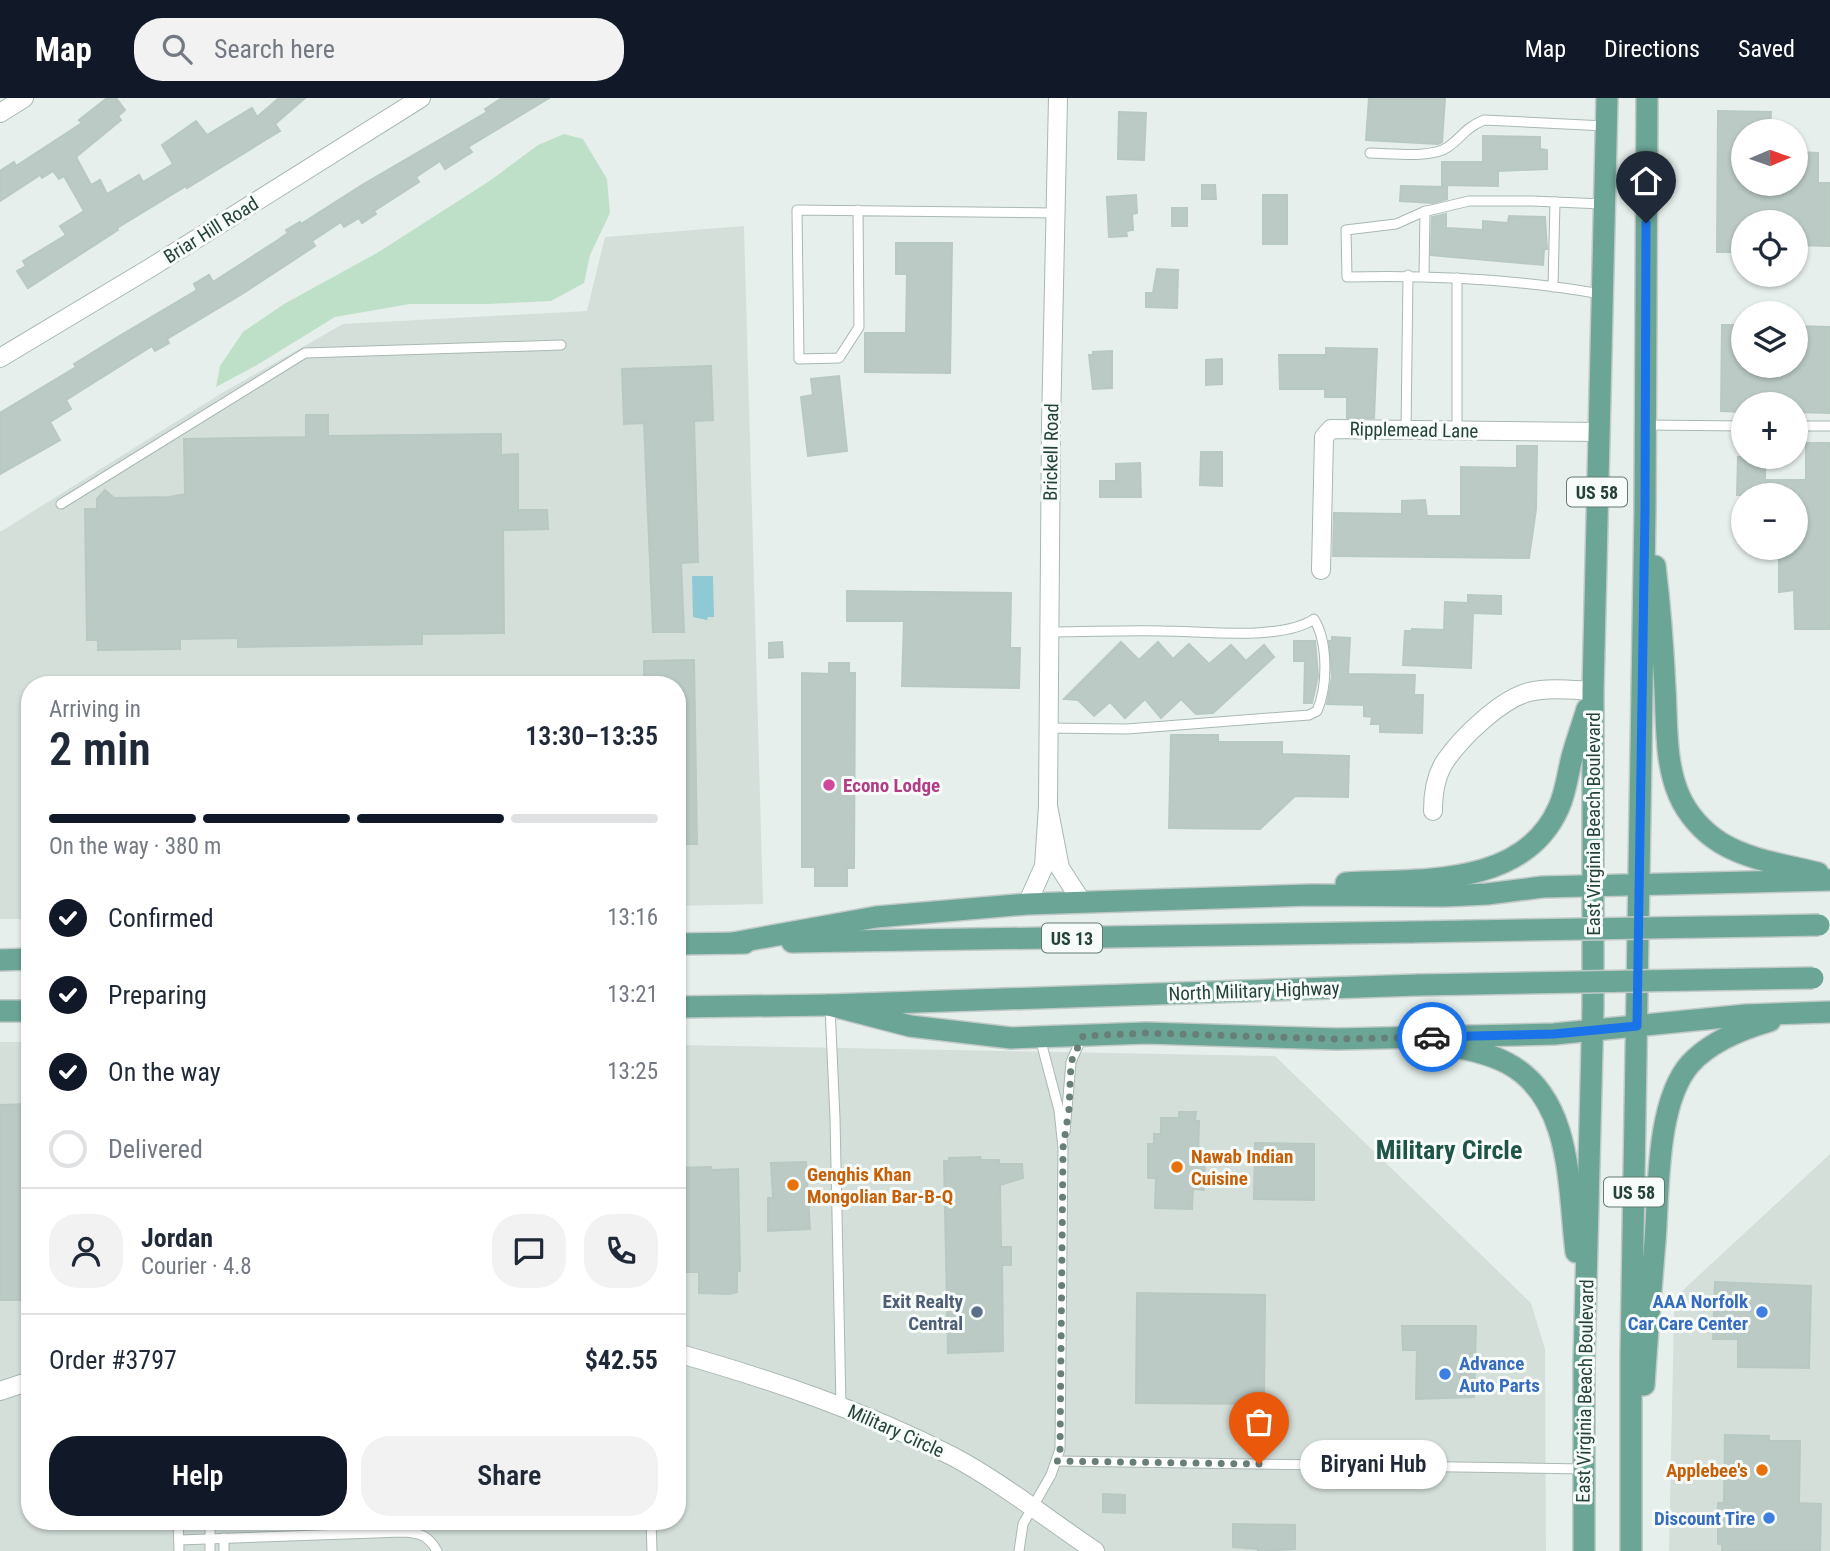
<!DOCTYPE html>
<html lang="en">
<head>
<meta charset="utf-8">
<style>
	body { margin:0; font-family:"Roboto Condensed",sans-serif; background:#f2f2f3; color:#1f2937; height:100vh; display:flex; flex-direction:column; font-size:26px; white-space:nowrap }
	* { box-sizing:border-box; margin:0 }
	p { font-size:23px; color:#747a83 }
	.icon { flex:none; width:38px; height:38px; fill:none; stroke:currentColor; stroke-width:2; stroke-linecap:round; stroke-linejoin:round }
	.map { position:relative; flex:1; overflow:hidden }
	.side { position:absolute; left:21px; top:578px; width:665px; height:854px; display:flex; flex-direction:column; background:#fff; border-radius:28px; box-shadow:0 2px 5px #0004 }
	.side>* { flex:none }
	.needle { width:46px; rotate:88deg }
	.tools { position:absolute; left:1731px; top:21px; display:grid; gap:14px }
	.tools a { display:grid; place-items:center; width:77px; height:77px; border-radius:50%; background:#fff; box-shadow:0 2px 5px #0004; font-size:35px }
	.pin { position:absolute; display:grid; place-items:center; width:60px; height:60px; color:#fff; margin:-72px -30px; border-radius:50% 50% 50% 0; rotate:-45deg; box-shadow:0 0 7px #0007 }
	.pin .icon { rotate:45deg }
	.courier { position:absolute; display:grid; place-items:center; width:70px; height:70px; margin:-35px; border:5px solid #1a73e8; border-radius:50%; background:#fff; color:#222; box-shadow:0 2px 9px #0007 }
	.bubble { position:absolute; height:49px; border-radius:24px; background:#fff; box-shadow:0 2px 5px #0004; font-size:23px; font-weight:600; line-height:49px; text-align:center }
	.summary em { font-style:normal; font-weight:600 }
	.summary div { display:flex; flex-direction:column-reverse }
	.summary { display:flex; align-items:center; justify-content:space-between; height:119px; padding:0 28px }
	h1 { font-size:46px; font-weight:600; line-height:52px }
	.bar { display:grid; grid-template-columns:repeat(4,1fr); gap:10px 7px; align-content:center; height:84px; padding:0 28px }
	.bar i { height:9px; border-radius:5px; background:#e0e1e3 }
	.bar .on { background:#111827 }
	.bar p { grid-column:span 4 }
	.line { display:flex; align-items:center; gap:18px; padding:0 28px; border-top:2px solid #e0e1e3 }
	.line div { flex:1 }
	.round { display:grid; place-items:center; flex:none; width:74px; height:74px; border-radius:28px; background:#f2f2f3 }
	ol { padding:0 28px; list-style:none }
	li { display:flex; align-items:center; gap:21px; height:77px }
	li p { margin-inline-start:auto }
	li .icon { padding:7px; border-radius:50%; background:#111827; color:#fff; stroke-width:4 }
	li:last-child { color:#747a83 }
	li i { width:38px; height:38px; border:4px solid #e0e1e3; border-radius:50% }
	.cta { display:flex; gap:14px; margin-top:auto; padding:14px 28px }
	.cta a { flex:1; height:80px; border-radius:28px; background:#111827; color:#fff; font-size:28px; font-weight:600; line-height:80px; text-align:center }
	.cta a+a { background:#f2f2f3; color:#1f2937 }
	header { display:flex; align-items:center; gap:42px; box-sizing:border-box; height:98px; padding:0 35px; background:#111827; color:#fff }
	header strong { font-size:33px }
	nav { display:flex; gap:38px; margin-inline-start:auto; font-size:24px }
	.search { width:490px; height:63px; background:#f2f2f3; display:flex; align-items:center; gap:18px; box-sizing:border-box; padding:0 24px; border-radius:28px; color:#747a83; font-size:26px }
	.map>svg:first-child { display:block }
	.built { fill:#d4dfda }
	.green { fill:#bfe0c8 }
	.water { fill:#8ec9d4 }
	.building { fill:#bbcac4; stroke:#b8c9c2; stroke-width:2 }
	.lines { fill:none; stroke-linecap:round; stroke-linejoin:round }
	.service-casing { stroke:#a8b8b2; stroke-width:11 }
	.minor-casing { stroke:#a8b8b2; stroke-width:20 }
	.primary-casing { stroke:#c2cac8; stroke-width:24 }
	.service { stroke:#fff; stroke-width:9 }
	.minor { stroke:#fff; stroke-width:18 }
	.primary { stroke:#6aa596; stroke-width:21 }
	.primary-bridge-casing { stroke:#c2cac8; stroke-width:24; stroke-linecap:butt }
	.primary-bridge { stroke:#6aa596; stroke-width:21 }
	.done { stroke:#687f78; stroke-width:7; stroke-dasharray:0 12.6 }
	.route { stroke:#1a73e8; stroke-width:9 }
	.hotel-dot { fill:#d1479c; stroke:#f7fbf9; stroke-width:2.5 }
	.food-dot { fill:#e8710a; stroke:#f7fbf9; stroke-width:2.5 }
	.service-dot { fill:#5c6f8a; stroke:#f7fbf9; stroke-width:2.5 }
	.shop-dot { fill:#3f7fe0; stroke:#f7fbf9; stroke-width:2.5 }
	.labels { text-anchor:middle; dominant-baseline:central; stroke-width:6; stroke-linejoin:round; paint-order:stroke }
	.shield { fill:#f7fbf9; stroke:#637a73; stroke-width:2 }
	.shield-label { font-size:18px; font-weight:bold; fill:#24423a }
	.street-label { font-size:19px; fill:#24423a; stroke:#f7fbf9 }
	.hotel-label { font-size:19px; font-weight:bold; fill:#b23c85; stroke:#f7fbf9; text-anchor:start }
	.food-label { font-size:19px; font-weight:bold; fill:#c56008; stroke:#f7fbf9; text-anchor:start }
	.service-label { font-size:19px; font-weight:bold; fill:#4e5e75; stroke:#f7fbf9; text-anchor:end }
	.shop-label { font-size:19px; font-weight:bold; fill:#366cbe; stroke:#f7fbf9; text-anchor:end }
	.district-label { font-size:26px; font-weight:bold; fill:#1f5548; stroke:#f7fbf9 }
</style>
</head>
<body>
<header>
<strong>Map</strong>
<div class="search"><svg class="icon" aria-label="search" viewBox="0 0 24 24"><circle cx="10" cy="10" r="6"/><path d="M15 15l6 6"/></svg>Search here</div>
<nav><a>Map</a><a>Directions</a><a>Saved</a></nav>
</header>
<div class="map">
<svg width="1830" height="1453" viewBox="0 0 1830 1453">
	<rect width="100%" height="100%" fill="#e6efeb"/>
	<g class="built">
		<polygon points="744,128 763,806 677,808 677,586 30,586 30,821 0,821 0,434 222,295 343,226 587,213 605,139"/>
		<polygon points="0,944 30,944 30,1423 677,1423 677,947 1275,958 1531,1205 1545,1251 1546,1453 0,1453"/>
		<polygon points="1830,1056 1830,1453 1669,1453 1674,1215 1682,1193"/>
	</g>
	<polygon class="green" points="564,36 583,41 607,81 610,115 590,157 584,185 551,203 487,206 410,206 335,219 257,267 216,289 220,268 243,234 284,206 377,155 491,82 538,47"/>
	<polygon class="water" points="692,478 713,478 714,519 708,519 707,522 693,519"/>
	<g class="building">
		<polygon points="107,0 116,0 125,12 118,18 121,22 76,59 91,87 100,82 107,96 139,77 143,84 173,66 162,47 196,23 207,37 252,10 257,19 279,0 305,0 275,26 280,33 187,90 186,88 117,130 118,132 28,190 17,173 26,168 23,163 66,137 60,128 84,113 64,78 59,81 53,73 42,80 40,77 0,103 0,73 14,64 16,68 82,25 79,22"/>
		<polygon points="502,0 549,0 468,49 472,54 445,71 440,63 416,79 419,84 374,113 376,116 362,125 359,120 344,129 341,124 312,143 315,148 242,196 167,241 169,245 155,253 152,248 66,302 71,311 50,324 60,342 0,376 0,315 76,269 74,266 116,240 197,192 194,186 209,177 213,184 275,144 288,135 286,132 300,124 301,126 362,87 487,14 485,11"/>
		<polygon points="1369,0 1445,0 1442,44 1438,46 1366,42"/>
		<polygon points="1718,13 1771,14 1770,33 1743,33 1743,86 1796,86 1796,54 1818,55 1818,85 1830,85 1830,148 1796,147 1796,124 1743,124 1743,154 1717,154"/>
		<polygon points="1119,14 1146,15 1144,62 1118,61"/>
		<polygon points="1483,38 1540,39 1540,51 1547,52 1547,71 1498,73 1498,88 1442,87 1442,64 1483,64"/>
		<polygon points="1202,87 1215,87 1216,101 1202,101"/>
		<polygon points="1401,88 1447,89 1447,101 1433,105 1400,103"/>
		<polygon points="1136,97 1137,115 1132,116 1133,132 1126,133 1127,138 1109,139 1107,99"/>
		<rect x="1263" y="97" width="24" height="49"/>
		<rect x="1172" y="110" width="15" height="18"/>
		<polygon points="1446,116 1446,130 1483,132 1483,123 1508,125 1509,118 1545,119 1547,151 1544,151 1543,167 1431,157 1432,119"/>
		<polygon points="896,145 952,145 950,275 865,274 865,235 906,235 907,176 896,176"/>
		<polygon points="1157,171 1178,172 1177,210 1146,209 1146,195 1153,195"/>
		<polygon points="1722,227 1743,227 1743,268 1796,268 1796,228 1830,229 1830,315 1796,314 1796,306 1743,306 1743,314 1721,313"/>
		<polygon points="1326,250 1377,251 1374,320 1347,320 1347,299 1325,299 1325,291 1280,291 1279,257 1326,257"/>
		<polygon points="1112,253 1112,290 1093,291 1089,257 1093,257 1093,254"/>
		<polygon points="1222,261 1222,286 1206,287 1206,262"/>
		<polygon points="711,268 713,322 694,323 698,464 681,465 684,534 653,534 644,325 624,326 622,271"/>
		<polygon points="839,278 847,353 808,358 801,299 813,297 811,281"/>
		<polygon points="306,317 328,317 328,338 501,336 501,357 518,356 518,412 547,412 548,431 503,432 504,535 422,536 422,546 238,549 238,540 180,541 180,551 98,552 98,542 87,542 85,411 97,411 97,401 105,392 114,400 170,399 185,396 184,341 306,339"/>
		<polygon points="1806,345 1830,345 1830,531 1795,531 1794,492 1779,494 1779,455 1794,456 1796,450 1796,397 1737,397 1738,359 1765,359 1765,382 1806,382"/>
		<polygon points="1517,348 1537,348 1536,411 1529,460 1333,458 1334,415 1402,416 1402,403 1425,402 1427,418 1461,418 1461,369 1517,370"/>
		<polygon points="1201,354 1222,354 1222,388 1200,387"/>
		<polygon points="1140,365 1141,399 1100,399 1100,383 1116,383 1116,366"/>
		<polygon points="847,493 1011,495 1010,550 1020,550 1019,590 902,588 904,523 847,523"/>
		<polygon points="1468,497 1501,498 1501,516 1473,515 1471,570 1403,567 1405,533 1412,533 1412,531 1444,532 1445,504 1468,505"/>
		<polygon points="1332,539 1350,540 1348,576 1415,577 1414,597 1423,597 1422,635 1380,634 1380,626 1371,626 1372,619 1364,618 1364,607 1327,606 1332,579 1329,543 1332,543"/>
		<polygon points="1294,543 1315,543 1318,578 1312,605 1304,605 1305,563 1294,563"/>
		<polygon points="782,544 783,559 769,560 769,545"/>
		<polygon points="1121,544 1139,562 1158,544 1173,561 1189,546 1209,566 1231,547 1246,563 1264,547 1274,559 1213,615 1196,616 1181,601 1161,620 1145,601 1125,620 1110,604 1094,618 1078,602 1064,601"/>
		<polygon points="694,562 697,746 677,746 677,586 644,586 644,563"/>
		<polygon points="829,565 849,565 849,575 855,575 854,770 847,770 847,788 815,788 815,769 802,769 802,575 829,576"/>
		<polygon points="1171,637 1218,637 1218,644 1282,644 1282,656 1349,658 1348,699 1295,698 1260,731 1169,730"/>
		<polygon points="30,1006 30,1202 0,1202 0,1007"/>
		<polygon points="1179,1014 1196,1014 1195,1023 1199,1023 1198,1059 1205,1059 1204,1092 1193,1091 1192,1111 1155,1110 1156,1080 1148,1080 1148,1046 1154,1046 1154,1036 1161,1036 1161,1020 1179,1020"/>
		<polygon points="1255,1045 1314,1046 1314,1102 1254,1101"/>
		<polygon points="980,1059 981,1062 999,1062 999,1066 1022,1066 1023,1080 1000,1087 1001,1149 1011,1149 1011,1167 1002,1167 1003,1253 948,1255 944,1063 949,1063 949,1060"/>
		<polygon points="806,1064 810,1131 768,1133 768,1100 773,1100 771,1065"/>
		<polygon points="711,1069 711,1072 738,1071 740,1173 737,1173 737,1194 729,1196 699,1195 699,1174 677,1174 677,1070"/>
		<polygon points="1715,1184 1811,1188 1809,1270 1738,1269 1738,1241 1713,1241"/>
		<polygon points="1137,1195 1265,1197 1264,1306 1136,1305"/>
		<polygon points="1402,1228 1476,1228 1474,1299 1416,1301 1417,1252 1403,1252"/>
		<polygon points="1725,1337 1769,1338 1769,1343 1800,1343 1799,1405 1821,1406 1820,1453 1722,1453 1722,1446 1718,1446 1718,1405 1724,1405"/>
		<polygon points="1103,1396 1125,1397 1125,1415 1103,1414"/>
		<polygon points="1233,1426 1295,1427 1295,1451 1258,1453 1258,1451 1233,1449"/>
	</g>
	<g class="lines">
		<defs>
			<g id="service">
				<path d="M 1370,55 C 1391,55 1431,61 1448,49 C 1464,38 1463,31 1484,22 L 1605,28"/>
				<polyline points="858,112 859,229 839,260 799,261 797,112 1056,115"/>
				<polyline points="1424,178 1425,113"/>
				<polyline points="1457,180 1457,333"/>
				<polyline points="1553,189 1555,104"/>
				<path d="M 1601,196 C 1517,181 1432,177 1347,179 L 1346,132 L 1396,126 L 1423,114 L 1469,103 L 1532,103 L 1603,106"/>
				<polyline points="1647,327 1743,328"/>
				<polyline points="1796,328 1830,328"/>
				<polyline points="1406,332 1408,177"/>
				<polyline points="61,406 305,255 561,247"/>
				<path d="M 1048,630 L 1127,631 L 1309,617 L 1317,613 C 1328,588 1328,544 1314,521 C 1282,543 1204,533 1164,533 C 1126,532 1088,534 1050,534"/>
				<polyline points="830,909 835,1020 841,1308"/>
				<polyline points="1065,1034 1071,964 1082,939"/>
				<polyline points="1057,1363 1584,1371"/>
				<polyline points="178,1423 179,1453"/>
				<polyline points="210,1423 210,1453"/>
				<polyline points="651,1423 652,1453"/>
				<polyline points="224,1440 224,1453"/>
				<path d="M 179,1442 L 403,1434 C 420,1435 428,1437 437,1453"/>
				<polyline points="1019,1453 1023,1426 1051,1377 1060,1351 1063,1050 1059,1012 1040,940"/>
			</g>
			<g id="minor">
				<polyline points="0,15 24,0"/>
				<polyline points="0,260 150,170 421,0"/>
				<polyline points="1321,472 1324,339 1331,331 1599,334"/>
				<polyline points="1048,708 1051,327 1058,0"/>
				<path d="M 1433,713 C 1433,696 1436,676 1446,662 C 1462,639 1501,601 1529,594 C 1549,589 1573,592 1593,593"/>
				<polyline points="1027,806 1044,768 1048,708 1060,770 1082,804"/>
				<path d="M 677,1255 C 772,1282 864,1313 952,1358 C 1001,1384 1049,1422 1095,1453"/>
				<polyline points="0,1293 30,1283"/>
			</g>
			<g id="primary">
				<path d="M 1655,468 C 1660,509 1663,550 1665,591 C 1667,626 1665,665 1679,697 C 1687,716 1703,734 1721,745 C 1749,762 1786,767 1818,775"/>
				<path d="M 1346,785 C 1420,781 1524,790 1559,709 C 1567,691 1568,671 1574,652 C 1578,638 1583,625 1587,611"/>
				<polyline points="792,844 1412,834"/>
				<polyline points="733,845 876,819 1027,806 1311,797 1444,798 1487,796 1542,789 1830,782"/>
				<polyline points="677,846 745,845"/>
				<polyline points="0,862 30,861"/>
				<polyline points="829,907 910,928 1011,940 1146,935 1337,941 1554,936 1746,917 1830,914"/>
				<polyline points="677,909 829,907 1418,887"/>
				<polyline points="0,913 30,913"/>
				<path d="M 1445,947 C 1466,951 1488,955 1507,965 C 1573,1000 1568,1089 1576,1154"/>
				<path d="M 1644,1287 C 1647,1239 1651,1191 1655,1143 C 1659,1092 1656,1005 1690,966 C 1710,944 1742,931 1770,923"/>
				<polyline points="1584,1453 1584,1265 1593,909 1593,593 1607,0"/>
				<polyline points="1631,1453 1631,1259 1645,412 1647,0"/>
			</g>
		</defs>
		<use href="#service" class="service-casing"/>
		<use href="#minor" class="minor-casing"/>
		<use href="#primary" class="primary-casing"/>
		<use href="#service" class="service"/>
		<use href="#minor" class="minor"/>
		<use href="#primary" class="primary"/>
		<defs>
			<g id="primary-bridge">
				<polyline points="1412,834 1819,827"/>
				<polyline points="1418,887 1813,880"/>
			</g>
		</defs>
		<use href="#primary-bridge" class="primary-bridge-casing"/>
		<use href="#primary-bridge" class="primary-bridge"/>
	</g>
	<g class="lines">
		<polyline class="done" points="1259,1366 1057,1363 1060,1352 1063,1050 1069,1011 1071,964 1083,938 1146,935 1337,941 1432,939"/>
		<polyline class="route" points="1432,939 1554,936 1637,928 1645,412 1646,125"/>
	</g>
	<circle class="hotel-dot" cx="829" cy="687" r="7"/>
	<g class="food-dot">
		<circle cx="1177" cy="1069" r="7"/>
		<circle cx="793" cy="1087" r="7"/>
		<circle cx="1762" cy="1372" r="7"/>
	</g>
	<circle class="service-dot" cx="977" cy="1214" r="7"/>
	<g class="shop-dot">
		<circle cx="1762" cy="1214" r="7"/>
		<circle cx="1445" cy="1276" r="7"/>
		<circle cx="1769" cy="1420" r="7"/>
	</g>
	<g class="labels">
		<g class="shield">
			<rect x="1567" y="379.5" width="60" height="29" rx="5"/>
			<rect x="1042" y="825.5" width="60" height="29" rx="5"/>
			<rect x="1604" y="1079.5" width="60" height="29" rx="5"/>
		</g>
		<g class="shield-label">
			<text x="1597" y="394">US 58</text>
			<text x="1072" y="840">US 13</text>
			<text x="1634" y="1094">US 58</text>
		</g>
		<g class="street-label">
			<text transform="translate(211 132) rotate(-32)">Briar Hill Road</text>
			<text transform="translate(1414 332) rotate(1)">Ripplemead Lane</text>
			<text transform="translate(1051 354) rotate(-89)">Brickell Road</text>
			<text transform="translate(1593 726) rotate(-90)">East Virginia Beach Boulevard</text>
			<text transform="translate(1254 893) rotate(-2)">North Military Highway</text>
			<text transform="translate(1585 1293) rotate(-89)">East Virginia Beach Boulevard</text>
			<text transform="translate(896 1333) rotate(24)">Military Circle</text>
		</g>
		<g class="hotel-label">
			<text x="843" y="687">Econo Lodge</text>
		</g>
		<g class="food-label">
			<text x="1191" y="1058">Nawab Indian<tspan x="1191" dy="22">Cuisine</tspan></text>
			<text x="807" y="1076">Genghis Khan<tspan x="807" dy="22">Mongolian Bar-B-Q</tspan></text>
			<text x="1748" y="1372" text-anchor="end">Applebee's</text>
		</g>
		<g class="service-label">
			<text x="963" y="1203">Exit Realty<tspan x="963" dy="22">Central</tspan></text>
		</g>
		<g class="shop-label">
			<text x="1748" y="1203">AAA Norfolk<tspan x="1748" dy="22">Car Care Center</tspan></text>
			<text x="1459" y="1265" text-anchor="start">Advance<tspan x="1459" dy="22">Auto Parts</tspan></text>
			<text x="1755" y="1420">Discount Tire</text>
		</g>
		<g class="district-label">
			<text x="1449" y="1052">Military Circle</text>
		</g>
	</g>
</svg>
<div class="tools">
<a><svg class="needle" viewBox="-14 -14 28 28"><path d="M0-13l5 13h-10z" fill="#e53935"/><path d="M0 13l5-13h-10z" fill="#747a83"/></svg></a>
<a><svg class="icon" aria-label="locate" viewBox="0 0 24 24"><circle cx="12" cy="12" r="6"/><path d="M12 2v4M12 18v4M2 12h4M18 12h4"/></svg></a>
<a><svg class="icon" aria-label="layers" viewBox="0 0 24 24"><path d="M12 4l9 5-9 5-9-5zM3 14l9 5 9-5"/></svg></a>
<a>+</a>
<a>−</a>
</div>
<div class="pin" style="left:1259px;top:1366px;background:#ea580c"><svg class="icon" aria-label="bag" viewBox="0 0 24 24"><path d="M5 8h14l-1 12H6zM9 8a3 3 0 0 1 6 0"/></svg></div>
<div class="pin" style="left:1646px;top:125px;background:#1f2937"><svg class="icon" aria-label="home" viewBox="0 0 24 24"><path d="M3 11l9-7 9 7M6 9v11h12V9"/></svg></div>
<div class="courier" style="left:1432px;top:939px"><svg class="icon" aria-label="car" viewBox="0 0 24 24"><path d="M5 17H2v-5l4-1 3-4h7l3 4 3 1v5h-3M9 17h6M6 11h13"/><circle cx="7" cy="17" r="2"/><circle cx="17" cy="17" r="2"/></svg></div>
<div class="bubble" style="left:1300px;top:1342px;width:147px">Biryani Hub</div>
<section class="side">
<div class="summary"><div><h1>2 min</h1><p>Arriving in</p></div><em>13:30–13:35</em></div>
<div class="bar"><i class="on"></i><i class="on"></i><i class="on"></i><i></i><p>On the way · 380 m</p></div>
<ol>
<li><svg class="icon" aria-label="check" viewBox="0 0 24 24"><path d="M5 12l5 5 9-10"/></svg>Confirmed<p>13:16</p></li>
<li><svg class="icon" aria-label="check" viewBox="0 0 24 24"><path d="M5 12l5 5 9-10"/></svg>Preparing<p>13:21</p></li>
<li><svg class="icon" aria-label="check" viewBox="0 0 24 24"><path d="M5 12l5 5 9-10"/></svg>On the way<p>13:25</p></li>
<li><i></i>Delivered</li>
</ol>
<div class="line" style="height:126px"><a class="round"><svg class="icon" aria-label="person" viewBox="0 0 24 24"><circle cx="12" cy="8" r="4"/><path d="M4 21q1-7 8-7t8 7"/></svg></a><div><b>Jordan</b><p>Courier · 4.8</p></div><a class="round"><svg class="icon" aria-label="chat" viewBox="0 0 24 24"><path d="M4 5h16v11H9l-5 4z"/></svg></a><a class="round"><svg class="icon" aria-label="phone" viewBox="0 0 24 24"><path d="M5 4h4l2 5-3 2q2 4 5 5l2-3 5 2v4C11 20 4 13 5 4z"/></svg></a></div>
<div class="line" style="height:91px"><div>Order #3797</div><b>$42.55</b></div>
<div class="cta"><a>Help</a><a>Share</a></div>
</section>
</div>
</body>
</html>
